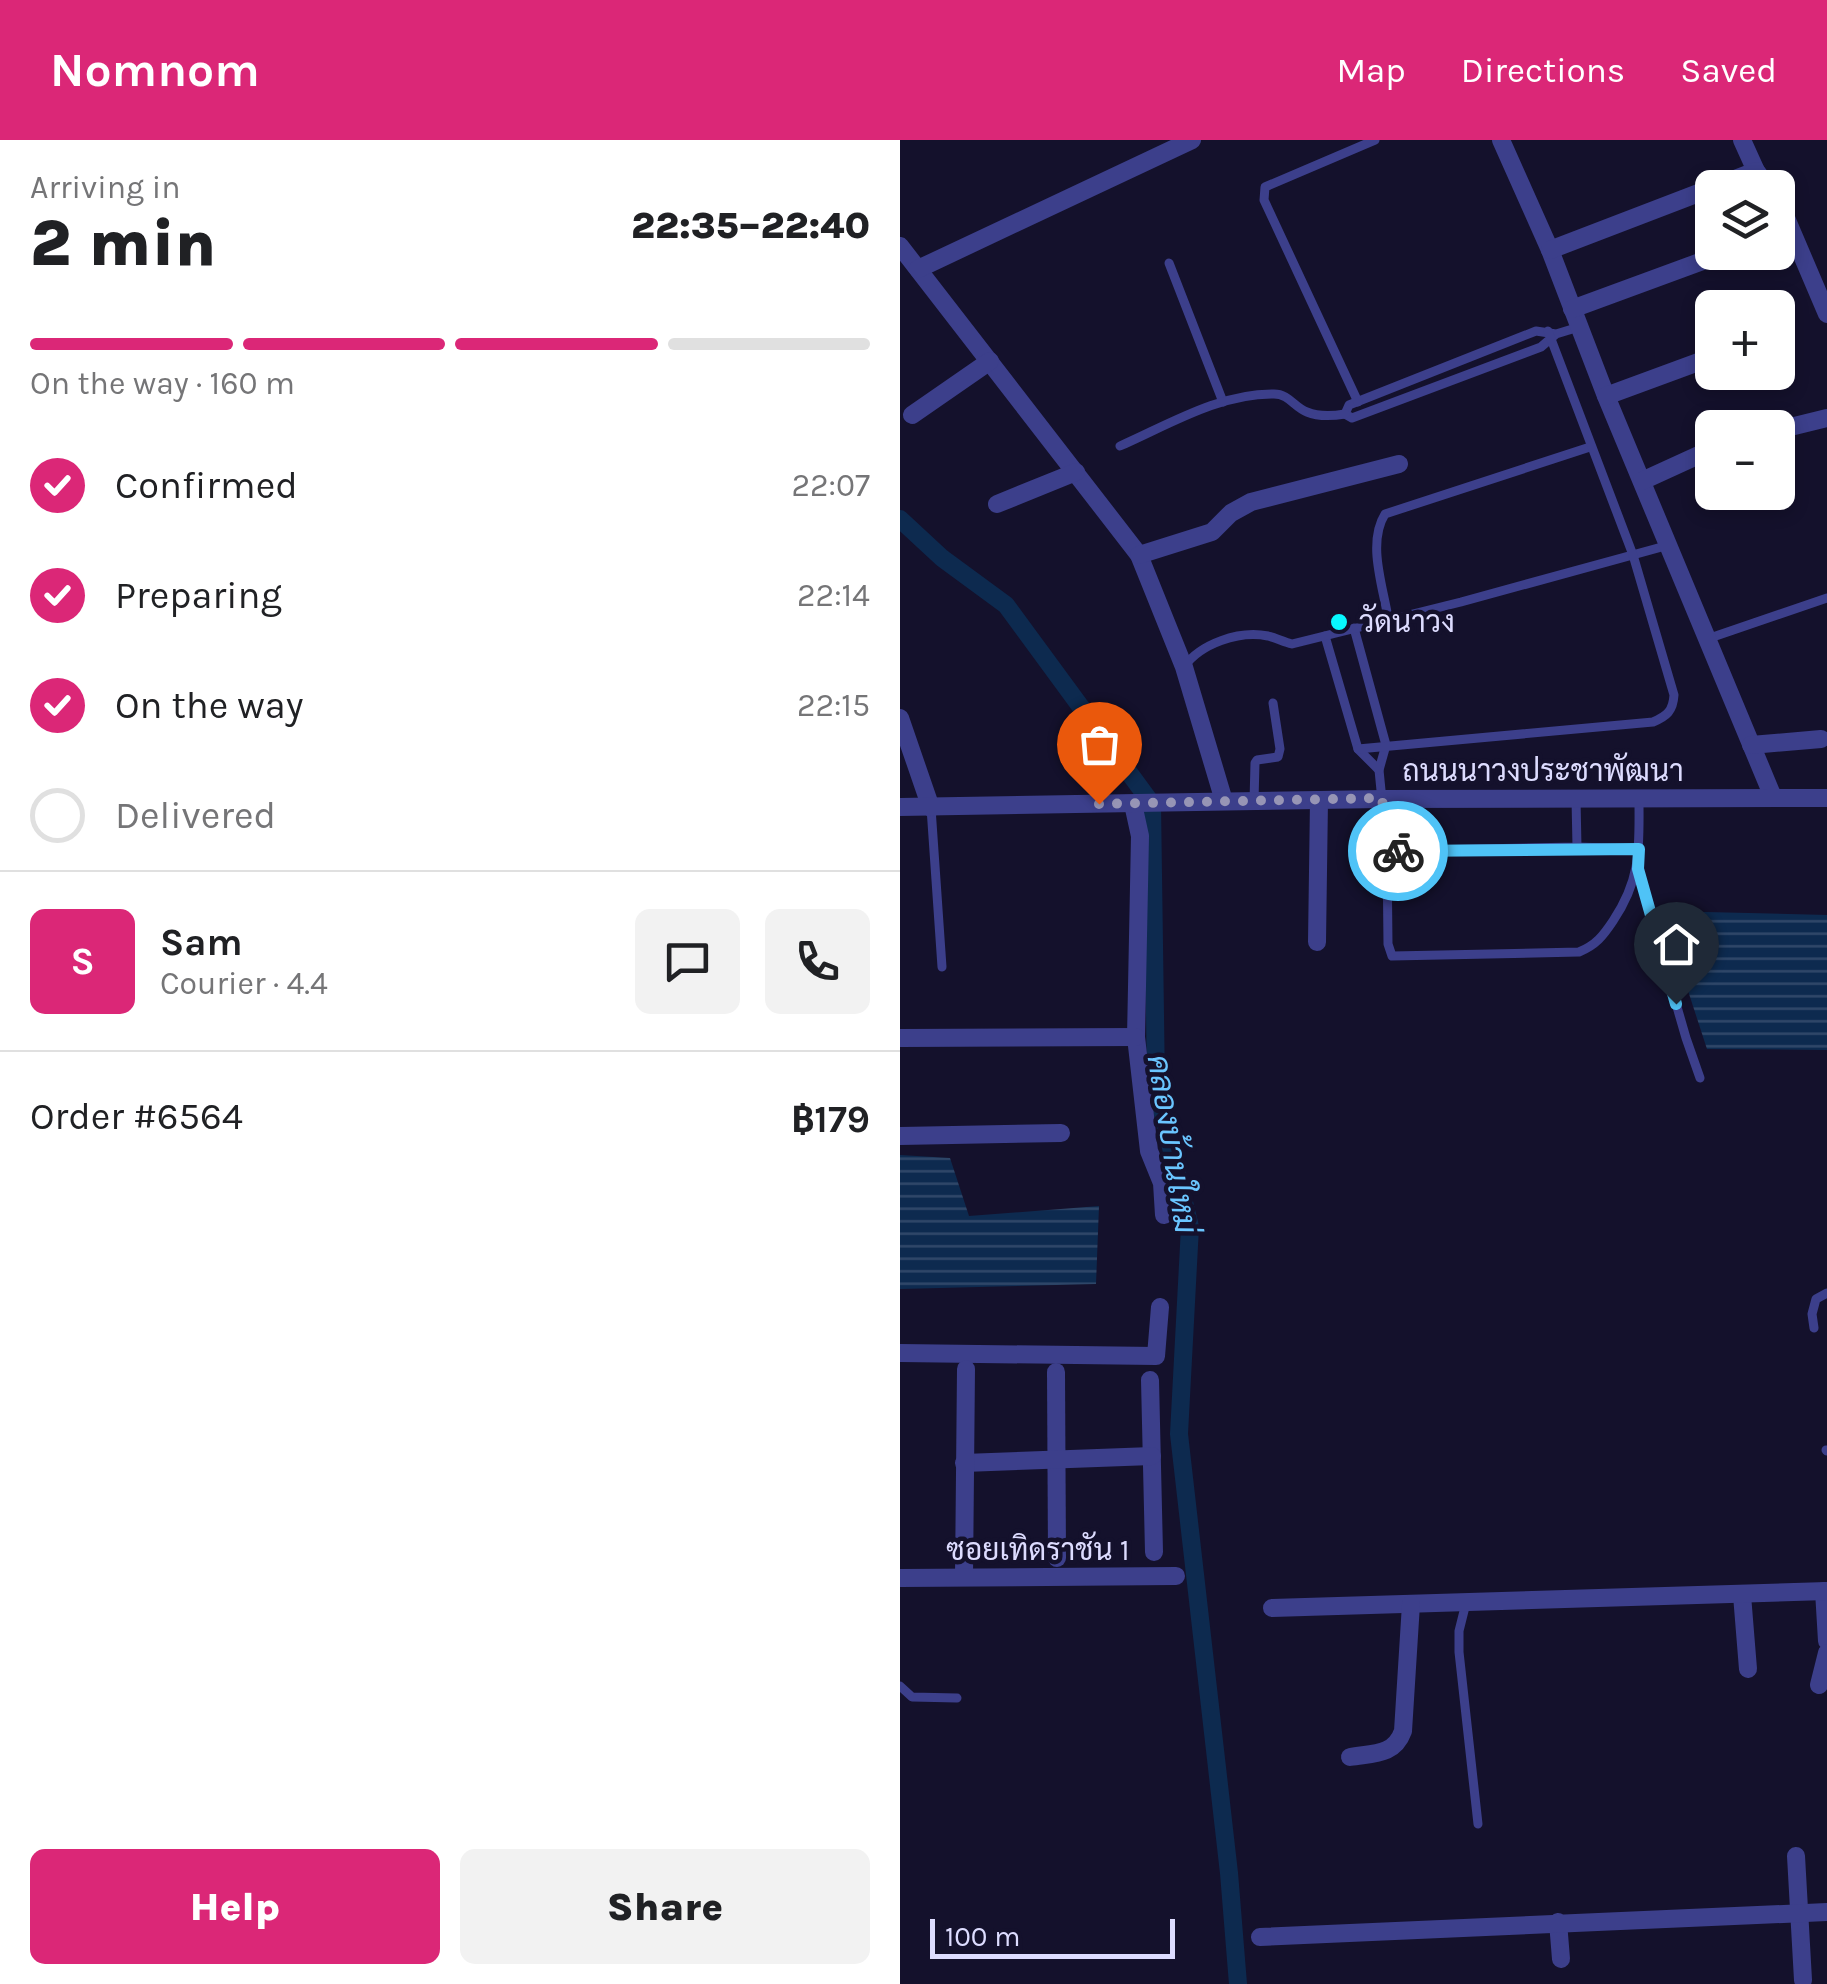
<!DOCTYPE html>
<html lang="en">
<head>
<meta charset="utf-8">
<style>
	body { margin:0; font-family:Karla,Sarabun,sans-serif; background:#f2f2f2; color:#202124; height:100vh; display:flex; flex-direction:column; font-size:38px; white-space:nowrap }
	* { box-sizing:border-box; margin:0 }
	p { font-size:32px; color:#757577 }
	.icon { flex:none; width:55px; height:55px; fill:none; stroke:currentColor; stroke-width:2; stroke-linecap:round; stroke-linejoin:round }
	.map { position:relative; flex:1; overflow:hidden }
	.panel { display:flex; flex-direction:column; background:#fff; width:900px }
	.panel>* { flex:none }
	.tools { position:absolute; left:795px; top:30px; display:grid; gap:20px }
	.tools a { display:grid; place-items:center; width:100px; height:100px; border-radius:15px; background:#fff; box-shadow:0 5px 15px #0003; font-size:50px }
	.scale { position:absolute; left:30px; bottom:25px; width:245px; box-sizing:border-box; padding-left:10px; border:5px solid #dddcff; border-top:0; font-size:28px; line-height:35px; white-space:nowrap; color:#dddcff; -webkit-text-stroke:8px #14112c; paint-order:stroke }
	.pin { position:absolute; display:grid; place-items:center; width:85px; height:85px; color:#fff; margin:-102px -42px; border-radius:50% 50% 50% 0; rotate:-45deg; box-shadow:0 0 10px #0007 }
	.pin .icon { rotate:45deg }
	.courier { position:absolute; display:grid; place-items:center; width:100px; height:100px; margin:-50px; border:8px solid #4fc3f7; border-radius:50%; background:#fff; color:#222; box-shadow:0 2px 12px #0007 }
	.headline em { font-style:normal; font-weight:800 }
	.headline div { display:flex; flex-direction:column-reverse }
	.headline { display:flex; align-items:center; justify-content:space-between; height:170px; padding:0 30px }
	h1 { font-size:65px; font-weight:800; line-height:75px }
	.bar { display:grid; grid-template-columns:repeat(4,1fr); gap:15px 10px; align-content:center; height:120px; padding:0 30px }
	.bar i { height:12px; border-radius:8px; background:#e0e0e0 }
	.bar .selected { background:#db2777 }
	.bar p { grid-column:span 4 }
	.line { display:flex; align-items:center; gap:25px; padding:0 30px; border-top:2px solid #e0e0e0 }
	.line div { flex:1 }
	.round { display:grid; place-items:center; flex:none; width:105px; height:105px; border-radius:15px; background:#f2f2f2 }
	ol { padding:0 30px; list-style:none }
	li { display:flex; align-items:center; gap:30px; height:110px }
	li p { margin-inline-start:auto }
	li .icon { padding:10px; border-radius:50%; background:#db2777; color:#fff; stroke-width:4 }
	li:last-child { color:#757577 }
	li i { width:55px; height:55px; border:5px solid #e0e0e0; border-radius:50% }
	.primary-button { display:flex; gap:20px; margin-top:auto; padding:20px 30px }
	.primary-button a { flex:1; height:115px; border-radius:15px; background:#db2777; color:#fff; font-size:40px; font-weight:800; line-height:115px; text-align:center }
	.primary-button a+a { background:#f2f2f2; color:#202124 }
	header { display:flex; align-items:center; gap:60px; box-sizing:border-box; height:140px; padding:0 50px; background:#db2777; color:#fff }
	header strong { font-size:48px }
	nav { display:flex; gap:55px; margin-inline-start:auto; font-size:35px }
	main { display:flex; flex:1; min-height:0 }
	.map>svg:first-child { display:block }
	.water { fill:url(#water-rules) }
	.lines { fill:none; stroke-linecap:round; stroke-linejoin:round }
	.canal { stroke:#0d2a4f; stroke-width:18 }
	.service { stroke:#3c3f8b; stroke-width:9 }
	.minor { stroke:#3c3f8b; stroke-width:18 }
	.done { stroke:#9795b5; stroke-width:10; stroke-dasharray:0 18 }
	.route { stroke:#4fc3f7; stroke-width:12 }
	.poi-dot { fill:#08f8ff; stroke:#14112c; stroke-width:4 }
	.labels { text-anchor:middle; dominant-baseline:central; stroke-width:9; stroke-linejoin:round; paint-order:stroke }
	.poi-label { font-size:30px; fill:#dddcff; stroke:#14112c; text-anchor:start }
	.street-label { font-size:30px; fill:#dddcff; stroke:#14112c }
	.water-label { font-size:32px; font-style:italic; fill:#6ac5ff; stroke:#14112c }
</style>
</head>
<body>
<header>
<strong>Nomnom</strong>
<nav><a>Map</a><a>Directions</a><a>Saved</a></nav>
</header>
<main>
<section class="panel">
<div class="headline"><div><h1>2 min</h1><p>Arriving in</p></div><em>22:35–22:40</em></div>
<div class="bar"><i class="selected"></i><i class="selected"></i><i class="selected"></i><i></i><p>On the way · 160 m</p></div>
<ol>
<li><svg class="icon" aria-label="check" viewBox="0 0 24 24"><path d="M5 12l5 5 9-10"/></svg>Confirmed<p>22:07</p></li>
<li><svg class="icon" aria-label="check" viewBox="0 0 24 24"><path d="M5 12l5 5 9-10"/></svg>Preparing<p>22:14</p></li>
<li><svg class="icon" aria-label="check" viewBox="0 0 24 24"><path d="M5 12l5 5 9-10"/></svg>On the way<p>22:15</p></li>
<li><i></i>Delivered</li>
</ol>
<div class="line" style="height:180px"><b class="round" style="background:#db2777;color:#fff">S</b><div><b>Sam</b><p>Courier · 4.4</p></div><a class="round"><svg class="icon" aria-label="chat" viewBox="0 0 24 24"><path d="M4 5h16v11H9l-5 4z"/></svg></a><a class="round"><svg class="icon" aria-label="phone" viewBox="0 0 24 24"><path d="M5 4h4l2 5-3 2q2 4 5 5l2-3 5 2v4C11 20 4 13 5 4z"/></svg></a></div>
<div class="line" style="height:130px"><div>Order #6564</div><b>฿179</b></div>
<div class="primary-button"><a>Help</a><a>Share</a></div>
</section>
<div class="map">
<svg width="927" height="1844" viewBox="0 0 927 1844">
	<defs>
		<pattern id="water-rules" width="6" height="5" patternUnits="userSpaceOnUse" patternTransform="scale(2.5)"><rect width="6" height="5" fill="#0d2a4f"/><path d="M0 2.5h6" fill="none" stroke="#304869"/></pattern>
	</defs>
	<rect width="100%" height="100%" fill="#14112c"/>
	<g class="water">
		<polygon points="762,771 927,775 927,910 807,909"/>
		<polygon points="0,1015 50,1018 69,1076 199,1066 196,1144 0,1149"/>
	</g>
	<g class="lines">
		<polyline class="canal" points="0,379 42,418 106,465 252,664 256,945 290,1087 279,1294 329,1733 338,1844"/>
		<g class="service">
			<polyline points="269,123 323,262"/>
			<polyline points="656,194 636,191 449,265 445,274 452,278 641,207 656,194 679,187"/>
			<polyline points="458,262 364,60 365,47 475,0"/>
			<path d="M 220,306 C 268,285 320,253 374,254 C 389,254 394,267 407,272 C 419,277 433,276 445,274"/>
			<path d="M 488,478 C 483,446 467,403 485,374 L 690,307"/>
			<path d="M 454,488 L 486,605 L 479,630 L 487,711 L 488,804 L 492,816 L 679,812 C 696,805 703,796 713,781 C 742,738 739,707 739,659"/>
			<polyline points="425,496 458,609 479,630"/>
			<polyline points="807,499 927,458"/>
			<path d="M 284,527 C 300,504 339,490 368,496 C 376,498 384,502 392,504 L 561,462 L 769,405"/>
			<path d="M 458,609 L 753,582 C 767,576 773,571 774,555 L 733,415 L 648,191"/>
			<polyline points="354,661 355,623 357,620 378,617 380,609 373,563"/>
			<polyline points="31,668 42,827"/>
			<polyline points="677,707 739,709"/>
			<polyline points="487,711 677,707 676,659"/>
			<polyline points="738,732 786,898 800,938"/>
			<polyline points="914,1188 912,1174 916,1159 927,1153"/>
			<polyline points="926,1310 927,1311"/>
			<polyline points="566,1463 559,1491 559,1512 578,1684"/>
			<polyline points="0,1546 12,1557 57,1558"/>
		</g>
		<g class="minor">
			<polyline points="601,0 650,110 706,256 873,657"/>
			<polyline points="842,0 856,31 869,48"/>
			<polyline points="878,59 927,174"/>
			<polyline points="0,106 239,415 284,527 324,661"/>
			<polyline points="650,110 856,31"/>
			<polyline points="18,129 292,0"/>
			<polyline points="813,163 815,168"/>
			<polyline points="672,169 827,112"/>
			<polyline points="706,256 812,217"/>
			<polyline points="12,275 90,221"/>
			<polyline points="878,290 927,278"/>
			<polyline points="742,341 812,309"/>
			<polyline points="97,364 176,332"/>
			<polyline points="239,415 312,392 331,373 351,362 499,324"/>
			<polyline points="0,578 31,668"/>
			<polyline points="851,605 921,599"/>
			<polyline points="233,664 240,696 236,897 249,1011 262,1043 264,1075"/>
			<polyline points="0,667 482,659 927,658"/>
			<polyline points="417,802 419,660"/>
			<polyline points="0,898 236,897"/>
			<polyline points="0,996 161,993"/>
			<polyline points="0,1213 256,1216 260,1167"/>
			<polyline points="156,1232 157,1418"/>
			<polyline points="250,1240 254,1412"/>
			<polyline points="64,1323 252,1316"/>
			<polyline points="64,1437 66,1229"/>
			<polyline points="0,1438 276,1436"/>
			<polyline points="924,1451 927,1501"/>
			<polyline points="842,1455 848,1529"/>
			<polyline points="372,1468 927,1451"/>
			<polyline points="919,1545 927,1513"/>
			<path d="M 450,1617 C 473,1613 494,1616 503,1591 L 511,1464"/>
			<polyline points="896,1716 903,1840"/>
			<polyline points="658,1782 661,1819"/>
			<polyline points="360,1797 927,1772"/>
		</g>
	</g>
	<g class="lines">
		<polyline class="done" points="199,664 482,658 488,711 498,711"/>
		<polyline class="route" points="498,711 739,709 738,729 776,864"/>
	</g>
	<circle class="poi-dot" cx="439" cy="482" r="10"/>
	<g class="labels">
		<g class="poi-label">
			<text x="459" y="482">วัดนาวง</text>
		</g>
		<g class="street-label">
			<text x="643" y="631">ถนนนาวงประชาพัฒนา</text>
			<text x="138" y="1410">ซอยเทิดราชัน 1</text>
		</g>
		<g class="water-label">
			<text transform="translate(272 1004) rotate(81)">คลองบ้านใหม่</text>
		</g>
	</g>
</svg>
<div class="tools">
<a><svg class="icon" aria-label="layers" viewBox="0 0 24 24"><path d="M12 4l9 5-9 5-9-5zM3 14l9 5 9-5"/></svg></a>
<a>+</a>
<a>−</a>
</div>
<div class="scale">100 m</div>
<div class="pin" style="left:199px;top:664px;background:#ea580c"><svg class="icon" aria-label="bag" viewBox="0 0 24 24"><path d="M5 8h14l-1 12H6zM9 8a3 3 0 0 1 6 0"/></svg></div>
<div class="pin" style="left:776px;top:864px;background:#1f2937"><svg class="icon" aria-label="home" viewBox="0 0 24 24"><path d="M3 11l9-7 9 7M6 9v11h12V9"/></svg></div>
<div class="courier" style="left:498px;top:711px"><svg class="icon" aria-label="bike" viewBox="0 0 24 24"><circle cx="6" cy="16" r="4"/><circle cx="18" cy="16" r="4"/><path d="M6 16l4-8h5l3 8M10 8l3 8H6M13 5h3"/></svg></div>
</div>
</main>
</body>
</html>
